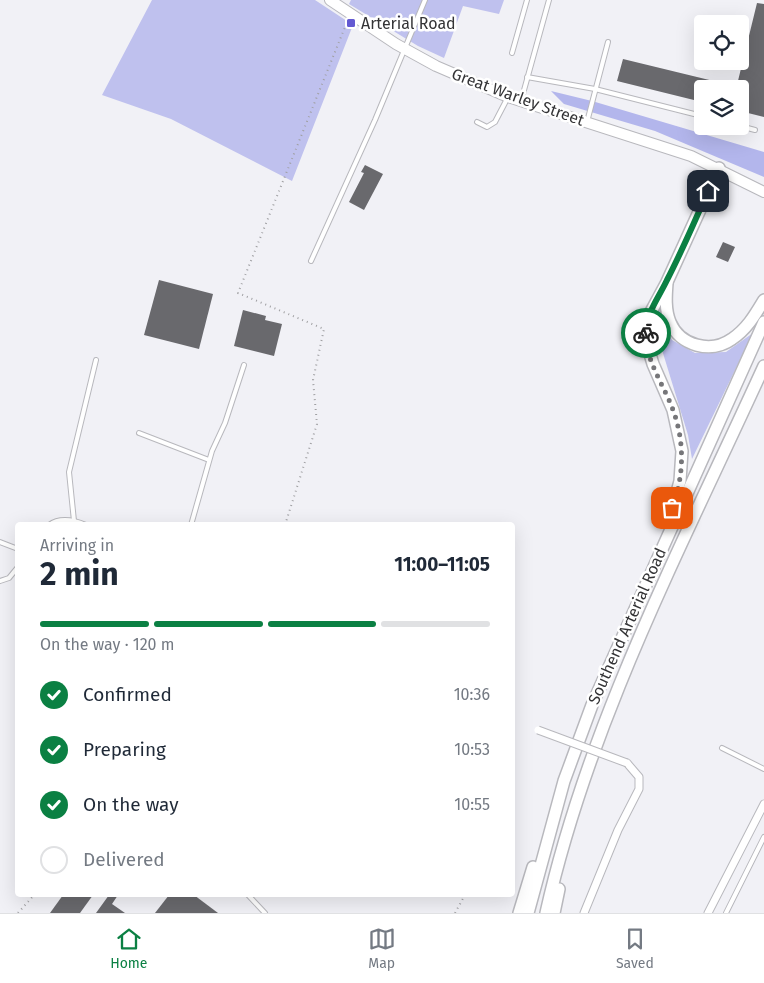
<!DOCTYPE html>
<html lang="en">
<head>
<meta charset="utf-8">
<style>
	body { margin:0; font-family:"Fira Sans",sans-serif; background:#f2f2f3; color:#1f2937; height:100vh; display:flex; flex-direction:column; font-size:19px; white-space:nowrap }
	* { box-sizing:border-box; margin:0 }
	p { font-size:16px; color:#747a83 }
	.icon { flex:none; width:28px; height:28px; fill:none; stroke:currentColor; stroke-width:2; stroke-linecap:round; stroke-linejoin:round }
	.map { position:relative; flex:1; overflow:hidden }
	.details { position:absolute; left:15px; top:522px; width:500px; height:375px; display:flex; flex-direction:column; background:#fff; border-radius:5px; box-shadow:0 5px 20px #0002 }
	.details>* { flex:none }
	.controls { position:absolute; left:694px; top:15px; display:grid; gap:10px }
	.controls a { display:grid; place-items:center; width:55px; height:55px; border-radius:5px; background:#fff; box-shadow:0 5px 20px #0002; font-size:25px }
	.pin { position:absolute; display:grid; place-items:center; width:42px; height:42px; color:#fff; margin:-21px; border-radius:10px; box-shadow:0 2px 8px #0006 }
	.courier { position:absolute; display:grid; place-items:center; width:50px; height:50px; margin:-25px; border:4px solid #0b8043; border-radius:50%; background:#fff; color:#222; box-shadow:0 1px 6px #0007 }
	.overview em { font-style:normal; font-weight:700 }
	.overview div { display:flex; flex-direction:column-reverse }
	.overview { display:flex; align-items:center; justify-content:space-between; height:85px; padding:0 25px }
	h1 { font-size:32px; font-weight:700; line-height:38px }
	.bar { display:grid; grid-template-columns:repeat(4,1fr); gap:8px 5px; align-content:center; height:60px; padding:0 25px }
	.bar i { height:6px; border-radius:4px; background:#e0e1e3 }
	.bar .current { background:#0b8043 }
	.bar p { grid-column:span 4 }
	ol { padding:0 25px; list-style:none }
	li { display:flex; align-items:center; gap:15px; height:55px }
	li p { margin-inline-start:auto }
	li .icon { padding:5px; border-radius:50%; background:#0b8043; color:#fff; stroke-width:4 }
	li:last-child { color:#747a83 }
	li i { width:28px; height:28px; border:2px solid #e0e1e3; border-radius:50% }
	.menu { display:flex; justify-content:space-around; align-items:center; height:70px; border-top:1px solid #e0e1e3; background:#fff; font-size:14px; color:#747a83 }
	.menu a { display:grid; justify-items:center; gap:2px }
	.menu .current { color:#0b8043 }
	.map>svg:first-child { display:block }
	.green { fill:#bfc1ee }
	.forest { fill:#b3b6ec }
	.building { fill:#69696d }
	.lines { fill:none; stroke-linecap:round; stroke-linejoin:round }
	.service-casing { stroke:#b8b8bd; stroke-width:6 }
	.minor-casing { stroke:#b8b8bd; stroke-width:9 }
	.secondary-casing { stroke:#b8b8bd; stroke-width:12 }
	.trunk-casing { stroke:#b8b8bd; stroke-width:14 }
	.path { stroke:#a0a0a3; stroke-width:2; stroke-dasharray:1 4; stroke-linecap:butt }
	.service { stroke:#fff; stroke-width:4 }
	.minor { stroke:#fff; stroke-width:7 }
	.secondary { stroke:#fff; stroke-width:10 }
	.trunk { stroke:#fff; stroke-width:11 }
	.minor-bridge-casing { stroke:#b8b8bd; stroke-width:9; stroke-linecap:butt }
	.minor-bridge { stroke:#fff; stroke-width:7 }
	.done { stroke:#767679; stroke-width:5; stroke-dasharray:0 9 }
	.route { stroke:#0b8043; stroke-width:6 }
	.poi-dot { fill:#6359d2; stroke:#fff; stroke-width:2 }
	.labels { text-anchor:middle; dominant-baseline:central; stroke-width:5; stroke-linejoin:round; paint-order:stroke }
	.poi-label { font-size:16px; fill:#343436; stroke:#fff; text-anchor:start }
	.street-label { font-size:16px; fill:#343436; stroke:#fff }
</style>
</head>
<body>
<div class="map">
<svg width="764" height="913" viewBox="0 0 764 913">
	<rect width="100%" height="100%" fill="#f1f1f6"/>
	<g class="green">
		<polygon points="152,0 315,0 353,25 292,181 171,119 102,95"/>
		<polygon points="351,0 504,0 499,14 463,6 444,58 418,46 349,4"/>
		<polygon points="660,306 664,327 672,340 695,353 726,352 753,333 692,459 688,435 655,327"/>
	</g>
	<polygon class="forest" points="551,91 592,101 764,152 764,177 655,131 564,104"/>
	<g class="building">
		<polygon points="757,3 764,4 764,117 740,111 740,89 736,89"/>
		<polygon points="623,59 734,86 734,89 702,89 702,102 617,81"/>
		<polygon points="365,165 383,174 364,210 349,202 364,173 361,172"/>
		<polygon points="723,242 735,247 728,262 716,257"/>
		<polygon points="159,280 213,294 199,349 144,335"/>
		<polygon points="243,310 266,316 265,320 282,324 274,356 234,346"/>
		<polygon points="63,895 93,895 80,913 50,913"/>
		<polygon points="109,895 118,895 112,904 125,913 96,913"/>
		<polygon points="169,895 194,895 218,913 155,913"/>
	</g>
	<g class="lines">
		<defs>
			<g id="service">
				<polyline points="512,53 527,0"/>
				<polyline points="527,77 595,89 702,116"/>
				<polyline points="521,101 549,0"/>
				<polyline points="477,122 487,127 495,122 507,99"/>
				<polyline points="587,122 608,42"/>
				<polyline points="740,126 755,130"/>
				<polyline points="311,261 375,120 425,0"/>
				<polyline points="139,433 209,460"/>
				<polyline points="74,521 69,472 96,360"/>
				<path d="M 49,525 C 60,517 74,520 86,525"/>
				<polyline points="191,525 212,451 225,423 244,365"/>
				<polyline points="0,542 18,549"/>
				<polyline points="0,581 9,578 18,567"/>
				<polyline points="722,748 764,769"/>
				<polyline points="248,895 265,913"/>
				<polyline points="726,913 764,837"/>
			</g>
			<g id="minor">
				<polyline points="584,913 618,830 639,789 639,777 627,763"/>
				<polyline points="708,913 764,804"/>
			</g>
			<polyline id="secondary" points="330,0 396,44 436,66 508,97 691,156 764,192"/>
			<g id="trunk">
				<path d="M 667,283 C 666,296 665,310 670,322 C 680,346 711,354 732,339 C 747,329 755,315 764,300"/>
				<polyline points="673,507 680,481 682,451 673,410 653,364 646,341 647,319 667,282 719,168"/>
				<polyline points="519,913 533,867"/>
				<polyline points="528,913 564,781 592,705 764,322"/>
				<path d="M 546,913 C 589,721 683,544 764,366"/>
				<polyline points="554,913 559,889"/>
			</g>
		</defs>
		<use href="#service" class="service-casing"/>
		<use href="#minor" class="minor-casing"/>
		<use href="#secondary" class="secondary-casing"/>
		<use href="#trunk" class="trunk-casing"/>
		<g class="path">
			<polyline points="285,525 317,424 313,380 324,329 238,293 347,22"/>
			<polyline points="18,913 34,895"/>
			<polyline points="455,913 465,895"/>
		</g>
		<use href="#service" class="service"/>
		<use href="#minor" class="minor"/>
		<use href="#secondary" class="secondary"/>
		<use href="#trunk" class="trunk"/>
		<defs>
			<polyline id="minor-bridge" points="538,730 627,763"/>
		</defs>
		<use href="#minor-bridge" class="minor-bridge-casing"/>
		<use href="#minor-bridge" class="minor-bridge"/>
	</g>
	<g class="lines">
		<path class="done" d="M 646,333 C 645,360 664,385 673,410 C 685,442 684,477 672,508"/>
		<path class="route" d="M 646,333 C 647,311 658,299 667,280 C 682,251 695,221 708,191"/>
	</g>
	<rect class="poi-dot" x="346" y="18" width="10" height="10" rx="2.5"/>
	<g class="labels">
		<g class="poi-label">
			<text x="361" y="23">Arterial Road</text>
		</g>
		<g class="street-label">
			<text transform="translate(518 97) rotate(20)">Great Warley Street</text>
			<text transform="translate(627 626) rotate(-66)">Southend Arterial Road</text>
		</g>
	</g>
</svg>
<div class="controls">
<a><svg class="icon" aria-label="locate" viewBox="0 0 24 24"><circle cx="12" cy="12" r="6"/><path d="M12 2v4M12 18v4M2 12h4M18 12h4"/></svg></a>
<a><svg class="icon" aria-label="layers" viewBox="0 0 24 24"><path d="M12 4l9 5-9 5-9-5zM3 14l9 5 9-5"/></svg></a>
</div>
<div class="pin" style="left:672px;top:508px;background:#ea580c"><svg class="icon" aria-label="bag" viewBox="0 0 24 24"><path d="M5 8h14l-1 12H6zM9 8a3 3 0 0 1 6 0"/></svg></div>
<div class="pin" style="left:708px;top:191px;background:#1f2937"><svg class="icon" aria-label="home" viewBox="0 0 24 24"><path d="M3 11l9-7 9 7M6 9v11h12V9"/></svg></div>
<div class="courier" style="left:646px;top:333px"><svg class="icon" aria-label="bike" viewBox="0 0 24 24"><circle cx="6" cy="16" r="4"/><circle cx="18" cy="16" r="4"/><path d="M6 16l4-8h5l3 8M10 8l3 8H6M13 5h3"/></svg></div>
<section class="details">
<div class="overview"><div><h1>2 min</h1><p>Arriving in</p></div><em>11:00–11:05</em></div>
<div class="bar"><i class="current"></i><i class="current"></i><i class="current"></i><i></i><p>On the way · 120 m</p></div>
<ol>
<li><svg class="icon" aria-label="check" viewBox="0 0 24 24"><path d="M5 12l5 5 9-10"/></svg>Confirmed<p>10:36</p></li>
<li><svg class="icon" aria-label="check" viewBox="0 0 24 24"><path d="M5 12l5 5 9-10"/></svg>Preparing<p>10:53</p></li>
<li><svg class="icon" aria-label="check" viewBox="0 0 24 24"><path d="M5 12l5 5 9-10"/></svg>On the way<p>10:55</p></li>
<li><i></i>Delivered</li>
</ol>
</section>
</div>
<nav class="menu">
<a class="current"><svg class="icon" aria-label="home" viewBox="0 0 24 24"><path d="M3 11l9-7 9 7M6 9v11h12V9"/></svg>Home</a>
<a><svg class="icon" aria-label="map" viewBox="0 0 24 24"><path d="M3 6l6-2 6 2 6-2v14l-6 2-6-2-6 2zM9 4v14M15 6v14"/></svg>Map</a>
<a><svg class="icon" aria-label="saved" viewBox="0 0 24 24"><path d="M7 4h10v16l-5-4-5 4z"/></svg>Saved</a>
</nav>
</body>
</html>
